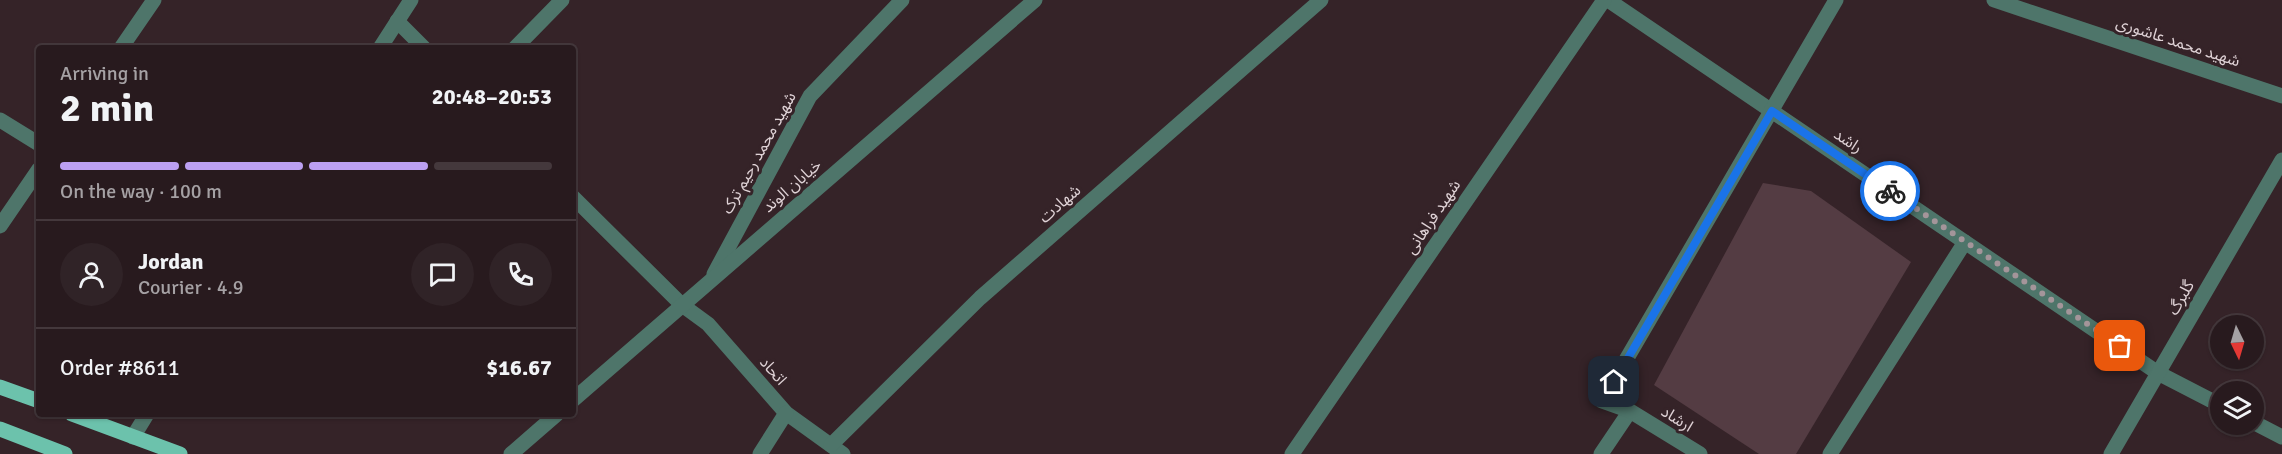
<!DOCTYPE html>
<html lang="en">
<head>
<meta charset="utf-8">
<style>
	body { margin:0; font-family:Signika,"Noto Sans Arabic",sans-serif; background:#302327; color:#f1f3f6; height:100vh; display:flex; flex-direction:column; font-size:22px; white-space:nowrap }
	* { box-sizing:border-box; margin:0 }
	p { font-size:20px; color:#a5a1a4 }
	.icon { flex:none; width:33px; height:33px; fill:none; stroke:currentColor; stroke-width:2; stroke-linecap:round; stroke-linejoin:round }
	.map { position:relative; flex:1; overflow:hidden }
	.panel { position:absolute; left:36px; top:45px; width:540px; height:372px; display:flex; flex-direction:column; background:#281a1e; border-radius:6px; box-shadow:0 2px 4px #0004,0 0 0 2px #44383c }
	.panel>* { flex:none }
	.needle { width:39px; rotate:175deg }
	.tools { position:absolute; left:2210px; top:315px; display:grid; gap:12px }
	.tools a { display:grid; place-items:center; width:54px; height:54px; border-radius:50%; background:#281a1e; box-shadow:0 2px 4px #0004,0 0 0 2px #44383c; font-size:30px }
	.pin { position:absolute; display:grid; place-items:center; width:51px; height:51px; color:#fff; margin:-26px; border-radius:12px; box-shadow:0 3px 9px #0006 }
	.courier { position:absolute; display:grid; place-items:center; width:60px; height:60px; margin:-30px; border:4px solid #1a73e8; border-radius:50%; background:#fff; color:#222; box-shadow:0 2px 8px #0007 }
	.summary em { font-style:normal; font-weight:700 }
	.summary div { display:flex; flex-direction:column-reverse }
	.summary { display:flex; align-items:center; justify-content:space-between; height:102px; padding:0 24px }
	h1 { font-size:39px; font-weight:700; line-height:45px }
	.bar { display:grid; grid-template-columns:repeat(4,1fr); gap:9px 6px; align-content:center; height:72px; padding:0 24px }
	.bar i { height:8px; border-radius:4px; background:#44383c }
	.bar .selected { background:#bca0f2 }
	.bar p { grid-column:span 4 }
	.line { display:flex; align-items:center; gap:15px; padding:0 24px; border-top:2px solid #44383c }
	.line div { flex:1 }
	.round { display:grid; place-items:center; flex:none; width:63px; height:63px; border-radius:32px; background:#302327 }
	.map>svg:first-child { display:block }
	.green { fill:#543c43 }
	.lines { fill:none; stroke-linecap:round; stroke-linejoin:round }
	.minor { stroke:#4e756a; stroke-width:15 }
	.major { stroke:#6cc2ac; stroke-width:15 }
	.done { stroke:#a4959a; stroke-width:6; stroke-dasharray:0 10.8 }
	.route { stroke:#1a73e8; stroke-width:8 }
	.labels { text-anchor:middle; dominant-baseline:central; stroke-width:6; stroke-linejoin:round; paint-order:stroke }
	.street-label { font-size:16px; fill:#e0d3d7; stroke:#352328 }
</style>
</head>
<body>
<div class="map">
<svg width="2282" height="454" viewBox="0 0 2282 454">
	<rect width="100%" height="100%" fill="#352328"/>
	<polygon class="green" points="1763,183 1811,191 1911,262 1796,454 1759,454 1654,385"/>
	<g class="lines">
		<g class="minor">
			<polyline points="1608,0 2158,373 2220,405"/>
			<polyline points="1994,0 2282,96"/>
			<polyline points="397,21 424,48"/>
			<polyline points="121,48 154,0"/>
			<polyline points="380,48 411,0"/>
			<polyline points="515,48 562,0"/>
			<polyline points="0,120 39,144"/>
			<polyline points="573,197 682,305 708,324 786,413 843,454"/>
			<polyline points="0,226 39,169"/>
			<polyline points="714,274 810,96 902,0"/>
			<polyline points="573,400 1035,0"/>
			<polyline points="2253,422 2282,437"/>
			<polyline points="133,437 147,414"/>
			<polyline points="831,445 980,298 1321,0"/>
			<polyline points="511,454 557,414"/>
			<polyline points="760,454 786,413"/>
			<polyline points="1292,454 1604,0"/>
			<polyline points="1601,454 1630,411"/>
			<polyline points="1700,454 1630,411 1602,401 1836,0"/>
			<polyline points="1830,454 1965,242"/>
			<polyline points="2111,454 2282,160"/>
		</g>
		<g class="major">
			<polyline points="0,387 39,401"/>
			<polyline points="72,414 180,454"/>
			<polyline points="0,429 65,454"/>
		</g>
	</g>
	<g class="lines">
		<polyline class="done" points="1890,191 2120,346"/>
		<polyline class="route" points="1614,382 1772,111 1890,191"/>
	</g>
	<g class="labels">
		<g class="street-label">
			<text transform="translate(2178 42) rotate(18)">شهید محمد عاشوری</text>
			<text transform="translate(1848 141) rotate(34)">راشد</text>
			<text transform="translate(759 153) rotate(-61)">شهید محمد رحیم ترک</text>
			<text transform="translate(792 186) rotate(-41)">خیابان الوند</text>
			<text transform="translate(1060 204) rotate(-41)">شهادت</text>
			<text transform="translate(1433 217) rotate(-56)">شهید فراهانی</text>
			<text transform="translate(2181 298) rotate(-60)">گلبرگ</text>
			<text transform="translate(773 371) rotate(49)">اتحاد</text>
			<text transform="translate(1677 419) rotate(32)">ارشاد</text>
		</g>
	</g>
</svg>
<div class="tools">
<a><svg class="needle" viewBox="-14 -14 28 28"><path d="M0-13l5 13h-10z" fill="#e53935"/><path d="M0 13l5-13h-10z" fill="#a5a1a4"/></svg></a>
<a><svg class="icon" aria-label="layers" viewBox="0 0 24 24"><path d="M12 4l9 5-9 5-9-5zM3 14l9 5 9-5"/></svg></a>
</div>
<div class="pin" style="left:2120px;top:346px;background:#ea580c"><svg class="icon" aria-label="bag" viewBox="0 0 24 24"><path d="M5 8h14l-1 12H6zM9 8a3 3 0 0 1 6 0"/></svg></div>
<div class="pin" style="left:1614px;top:382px;background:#1f2937"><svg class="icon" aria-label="home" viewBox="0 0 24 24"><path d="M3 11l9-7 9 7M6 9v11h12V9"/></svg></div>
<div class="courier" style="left:1890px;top:191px"><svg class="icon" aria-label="bike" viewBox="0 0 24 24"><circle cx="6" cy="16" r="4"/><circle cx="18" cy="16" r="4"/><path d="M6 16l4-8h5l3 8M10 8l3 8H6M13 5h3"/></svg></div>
<section class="panel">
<div class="summary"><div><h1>2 min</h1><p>Arriving in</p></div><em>20:48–20:53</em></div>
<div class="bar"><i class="selected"></i><i class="selected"></i><i class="selected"></i><i></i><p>On the way · 100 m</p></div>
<div class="line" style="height:108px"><a class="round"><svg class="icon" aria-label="person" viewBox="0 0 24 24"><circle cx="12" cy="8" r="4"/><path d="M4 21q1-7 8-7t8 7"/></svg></a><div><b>Jordan</b><p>Courier · 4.9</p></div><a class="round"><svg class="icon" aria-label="chat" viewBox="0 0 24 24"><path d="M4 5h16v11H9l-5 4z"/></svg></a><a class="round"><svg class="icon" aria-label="phone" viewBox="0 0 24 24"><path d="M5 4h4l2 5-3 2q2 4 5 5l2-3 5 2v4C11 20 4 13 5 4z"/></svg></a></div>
<div class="line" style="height:78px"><div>Order #8611</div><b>$16.67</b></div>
</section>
</div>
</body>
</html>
